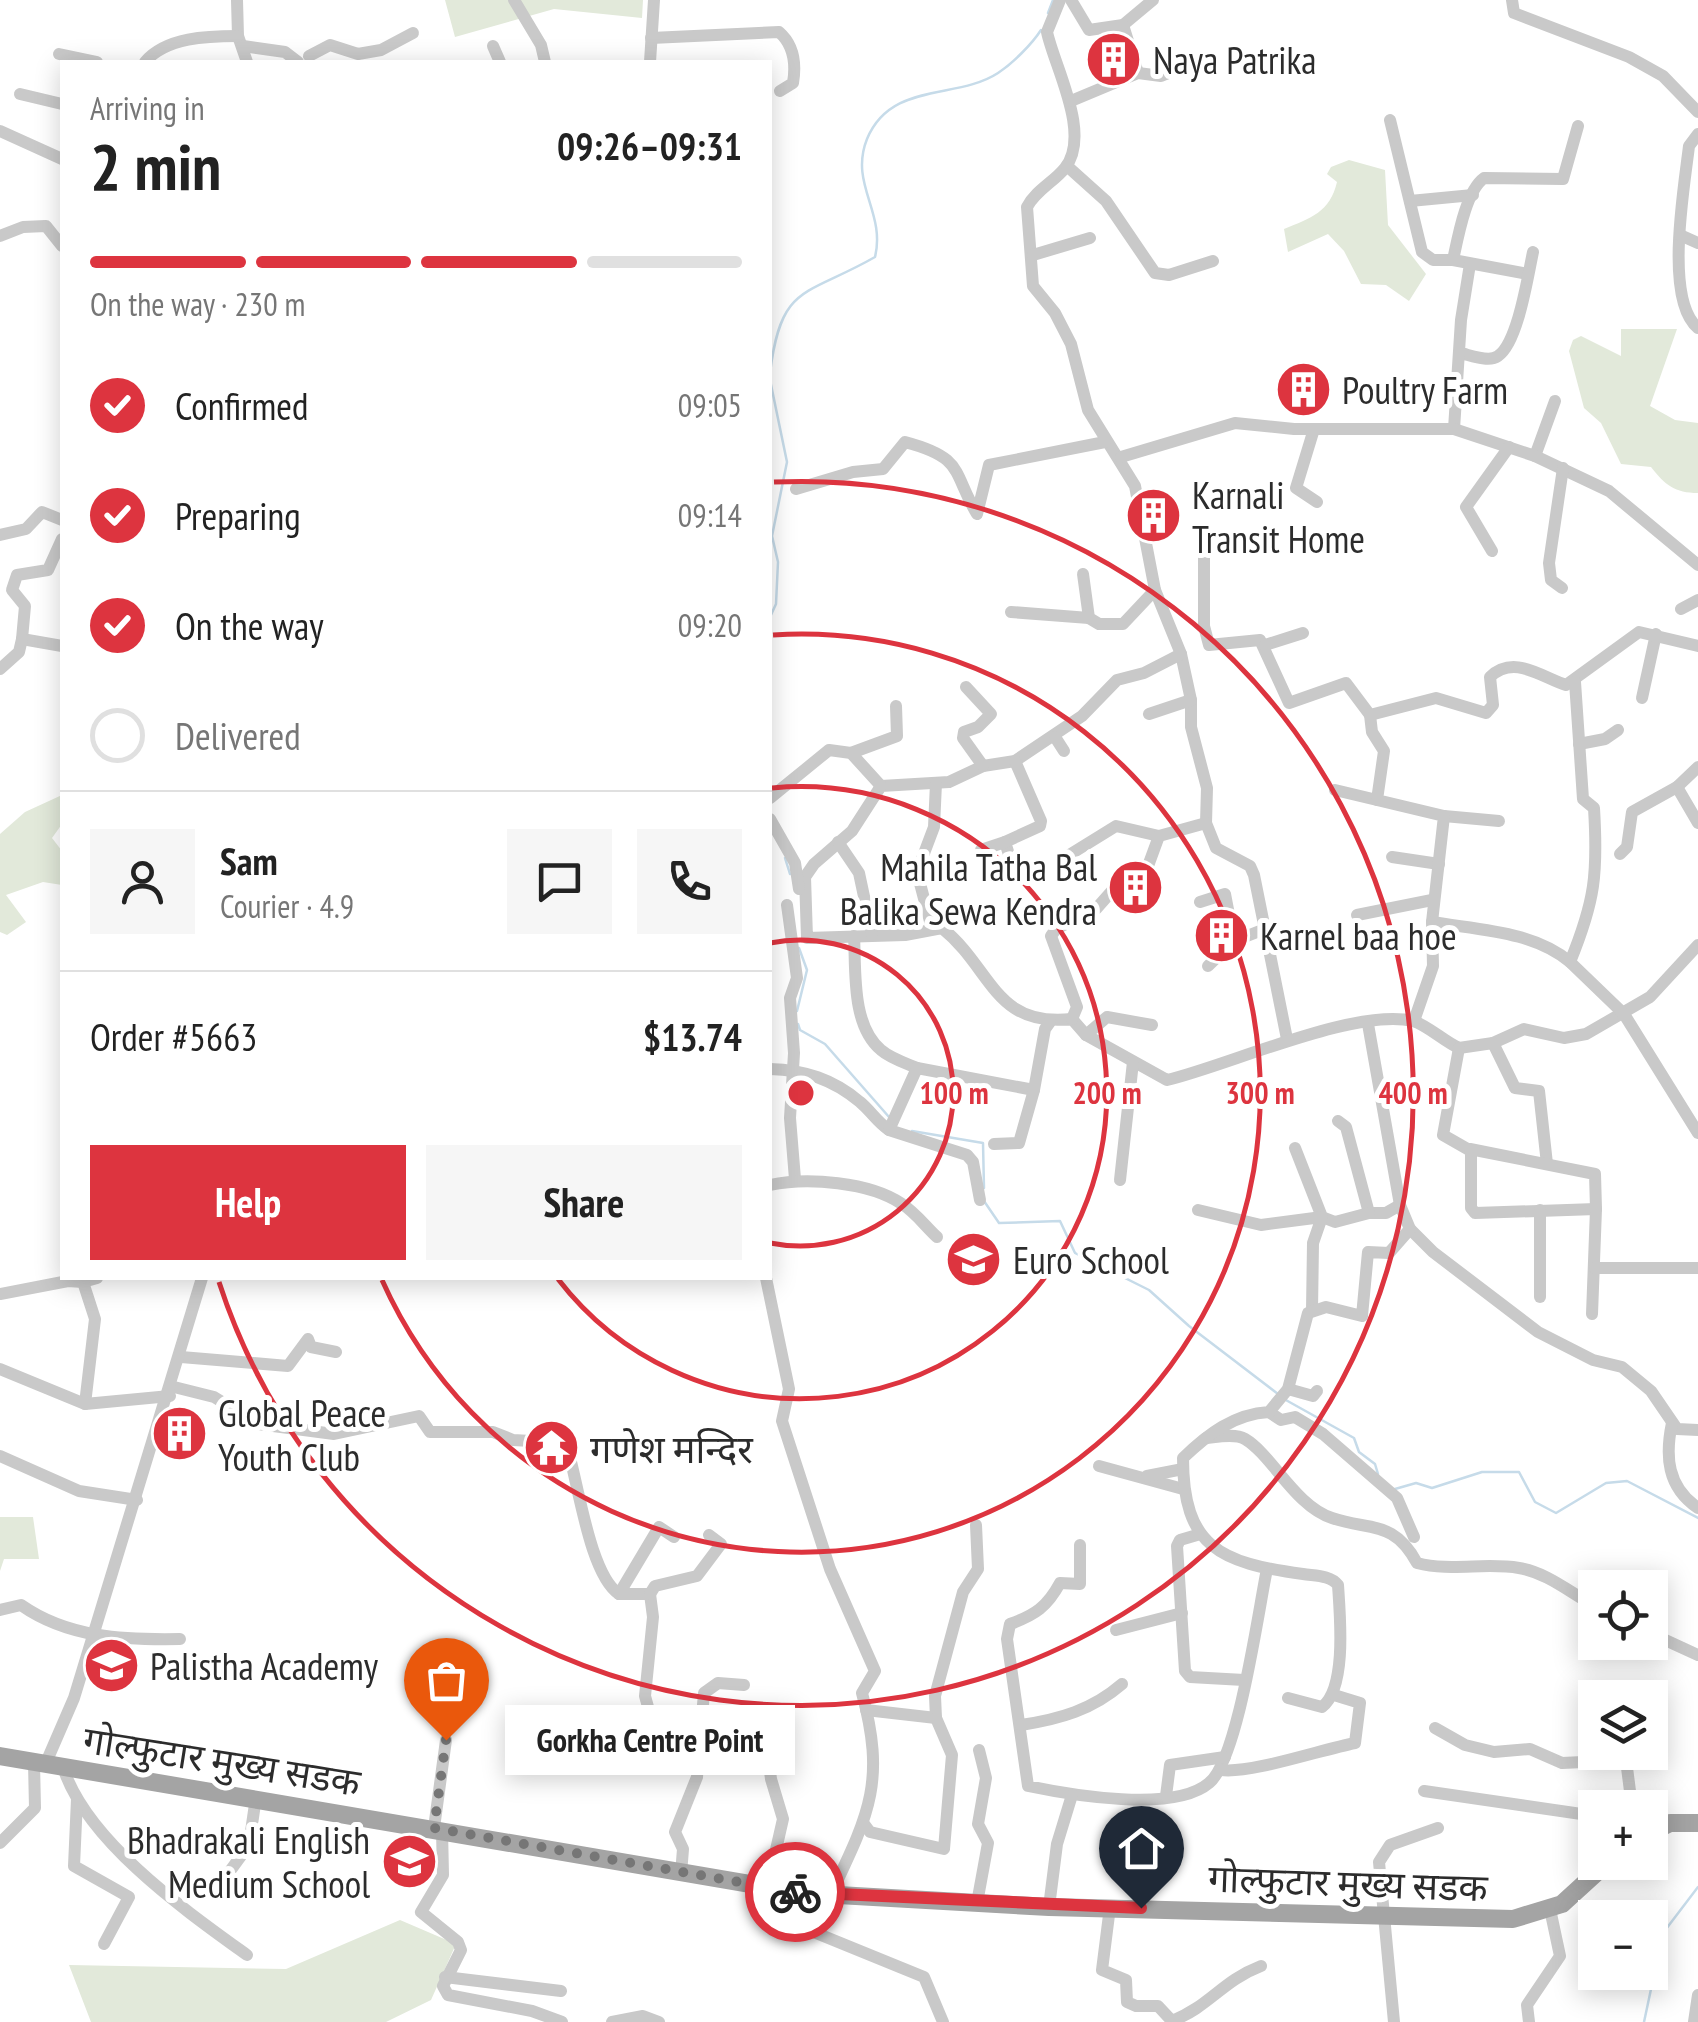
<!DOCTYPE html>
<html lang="en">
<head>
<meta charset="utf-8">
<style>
	body { margin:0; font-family:"PT Sans Narrow","Noto Sans Devanagari",sans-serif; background:#f6f6f6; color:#222; height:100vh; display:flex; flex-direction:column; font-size:38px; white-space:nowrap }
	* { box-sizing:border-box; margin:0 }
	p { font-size:32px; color:#767676 }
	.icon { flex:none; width:55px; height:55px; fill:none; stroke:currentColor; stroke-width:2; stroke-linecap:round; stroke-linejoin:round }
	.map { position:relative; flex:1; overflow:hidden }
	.panel { position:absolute; left:60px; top:60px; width:712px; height:1220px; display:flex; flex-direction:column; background:#fff; border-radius:0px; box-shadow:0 5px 25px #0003 }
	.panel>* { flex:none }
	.controls { position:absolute; left:1578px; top:1570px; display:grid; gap:20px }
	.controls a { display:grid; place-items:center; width:90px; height:90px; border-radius:0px; background:#fff; box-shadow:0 5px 25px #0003; font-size:50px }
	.pin { position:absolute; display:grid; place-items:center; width:85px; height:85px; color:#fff; margin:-102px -42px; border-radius:50% 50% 50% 0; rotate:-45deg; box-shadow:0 0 10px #0007 }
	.pin .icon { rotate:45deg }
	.courier { position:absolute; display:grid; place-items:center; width:100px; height:100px; margin:-50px; border:8px solid #dd343f; border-radius:50%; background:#fff; color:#222; box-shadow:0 2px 12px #0007 }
	.bubble { position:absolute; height:70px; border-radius:0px; background:#fff; box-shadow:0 5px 25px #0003; font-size:32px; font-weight:600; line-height:70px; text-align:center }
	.overview em { font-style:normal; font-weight:600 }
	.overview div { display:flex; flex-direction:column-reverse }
	.overview { display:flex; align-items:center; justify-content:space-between; height:170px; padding:0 30px }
	h1 { font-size:65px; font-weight:600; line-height:75px }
	.bar { display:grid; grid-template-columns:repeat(4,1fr); gap:15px 10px; align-content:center; height:120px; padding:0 30px }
	.bar i { height:12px; border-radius:8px; background:#e0e0e0 }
	.bar .on { background:#dd343f }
	.bar p { grid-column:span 4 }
	.line { display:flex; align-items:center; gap:25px; padding:0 30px; border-top:2px solid #e0e0e0 }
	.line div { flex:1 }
	.round { display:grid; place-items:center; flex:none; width:105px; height:105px; border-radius:0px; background:#f6f6f6 }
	ol { padding:0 30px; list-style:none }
	li { display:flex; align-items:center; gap:30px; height:110px }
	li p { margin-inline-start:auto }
	li .icon { padding:10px; border-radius:50%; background:#dd343f; color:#fff; stroke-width:4 }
	li:last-child { color:#767676 }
	li i { width:55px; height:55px; border:5px solid #e0e0e0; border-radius:50% }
	.button { display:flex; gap:20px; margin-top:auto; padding:20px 30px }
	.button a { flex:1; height:115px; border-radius:0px; background:#dd343f; color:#fff; font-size:40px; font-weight:600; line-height:115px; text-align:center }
	.button a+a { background:#f6f6f6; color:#222 }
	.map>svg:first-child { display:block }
	.green { fill:#e2e9da }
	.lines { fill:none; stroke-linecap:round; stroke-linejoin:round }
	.stream { stroke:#c6dbe9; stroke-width:2.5 }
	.minor { stroke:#c9c9c9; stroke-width:12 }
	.major { stroke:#a4a4a4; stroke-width:18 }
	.done { stroke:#767676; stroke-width:10; stroke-dasharray:0 18 }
	.route { stroke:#dd343f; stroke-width:12 }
	.ring { fill:none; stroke:#dd343f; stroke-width:5 }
	.labels { text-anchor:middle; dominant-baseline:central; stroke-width:10; stroke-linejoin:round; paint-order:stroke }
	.poi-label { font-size:38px; fill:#2c2c2c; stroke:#fff; text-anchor:start }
	.street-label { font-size:38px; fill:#2c2c2c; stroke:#fff }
	.centre { fill:#dd343f; stroke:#fff; stroke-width:5 }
	.ring-label { font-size:30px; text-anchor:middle; font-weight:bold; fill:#dd343f; stroke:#fff; stroke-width:10; stroke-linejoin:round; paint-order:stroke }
</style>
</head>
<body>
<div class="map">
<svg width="1698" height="2022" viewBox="0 0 1698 2022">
	<rect width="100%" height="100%" fill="#fff"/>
	<g class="green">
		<polygon points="445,0 643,0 642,18 554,9 455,37"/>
		<path d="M 1349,160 L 1385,170 L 1388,225 L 1426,274 L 1409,301 L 1386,285 L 1361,284 L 1344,251 L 1328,234 L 1288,252 L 1284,229 C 1311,218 1330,212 1337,182 L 1327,174 L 1331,167 Z"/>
		<path d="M 1621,329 L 1677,329 L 1650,406 L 1675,420 L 1698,423 L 1698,493 C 1675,493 1665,485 1651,467 L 1621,464 L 1601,423 L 1584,408 L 1569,351 L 1573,340 L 1581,336 L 1621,356 Z"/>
		<polygon points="62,795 62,824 52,838 62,851 62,885 43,882 6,895 26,922 7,935 0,932 0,834 25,812"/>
		<polygon points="0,1517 33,1517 39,1559 4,1559 0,1571"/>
		<polygon points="400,1920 456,1944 431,2000 386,2022 91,2022 69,1965 286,1969"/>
	</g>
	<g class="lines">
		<g class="stream">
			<polyline points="1048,13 1053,0"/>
			<path d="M 770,373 C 781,283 805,297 875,257 C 886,212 849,184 867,139 C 891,81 957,100 998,73 C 1013,63 1032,44 1041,30"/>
			<polyline points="770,380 787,462 772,536 778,562 776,604 770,617"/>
			<polyline points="785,858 790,874"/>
			<polyline points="797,1011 807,970 799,948"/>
			<polyline points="798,1024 800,1030 825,1044 889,1117"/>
			<polyline points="912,1131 983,1143 984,1188"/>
			<polyline points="984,1201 999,1223 1060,1221 1075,1253 1149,1290 1189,1326 1278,1394"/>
			<polyline points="1284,1399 1354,1438 1359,1452 1375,1464 1378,1474"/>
			<polyline points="1395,1489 1416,1483 1432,1488 1482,1472 1519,1472 1535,1502 1556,1513 1606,1483 1627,1481 1698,1518"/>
			<polyline points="1644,2022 1663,1933 1698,1887"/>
		</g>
		<g class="minor">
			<polyline points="237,0 238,36 247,62"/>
			<polyline points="514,0 541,45 545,62"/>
			<path d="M 1060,0 L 1047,32 C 1054,66 1092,134 1065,168 C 1054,182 1036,190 1027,207 L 1033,286 L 1055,313 L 1071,344 L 1088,410 L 1135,486 L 1155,590 L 1181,654 L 1191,700 L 1191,727 L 1207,788 L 1206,823 L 1216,848 L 1250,866 L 1254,875 L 1287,1039"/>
			<polyline points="1071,0 1089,30 1123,25 1153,0"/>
			<polyline points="1512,0 1514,13 1629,57 1663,76 1698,112"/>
			<polyline points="1123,25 1138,73"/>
			<path d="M 651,38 L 779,32 C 794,45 796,65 793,83 L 780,91"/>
			<polyline points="243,46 285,52 298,62"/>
			<polyline points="493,46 500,62"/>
			<polyline points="59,54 97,62"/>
			<polyline points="309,56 330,45 358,54 381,50 413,33"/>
			<path d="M 145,62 C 166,37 208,36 238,36"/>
			<polyline points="650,62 654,0"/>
			<polyline points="20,94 62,104"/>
			<polyline points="1071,101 1138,73 1161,76 1191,64"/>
			<polyline points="1390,120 1422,252 1433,260 1453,260"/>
			<polyline points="0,131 62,159"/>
			<path d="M 1698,134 L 1689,146 C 1684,189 1664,300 1698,328"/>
			<polyline points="1067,166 1106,201 1155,273 1169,275 1213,261"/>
			<polyline points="1410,201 1473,195"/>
			<polyline points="1680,235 1698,243"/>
			<polyline points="0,236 23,227 46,226 62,246"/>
			<polyline points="1033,255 1090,238"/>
			<path d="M 1528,274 L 1453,260 C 1458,237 1466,191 1484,178 L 1563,179 L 1578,126"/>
			<path d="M 1460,353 C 1470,355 1489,363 1498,356 C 1518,343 1528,275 1533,252"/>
			<polyline points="1314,429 1296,488 1317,502"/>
			<polyline points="1454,429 1461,320 1470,264"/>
			<polyline points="1535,456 1555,401"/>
			<polyline points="1121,457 1235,423 1294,429 1454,429 1535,456 1609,491 1698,565"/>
			<path d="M 796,489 L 853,472 L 883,469 L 905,442 C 965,458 952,472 977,514 L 989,465 L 1105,442"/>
			<polyline points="0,535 26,529 42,512 62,520"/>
			<polyline points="62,539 48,570 17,575 12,590 25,606 22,639 62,646"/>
			<polyline points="1204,551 1204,626 1209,645 1260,640 1289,703 1346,683 1370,715"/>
			<polyline points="1492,551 1466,507 1509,447"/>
			<polyline points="1083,574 1089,618 1099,624 1123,624 1155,590"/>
			<polyline points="1562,588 1551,580 1549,563 1563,468"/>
			<polyline points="1681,609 1698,600"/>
			<polyline points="1011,612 1089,618"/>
			<polyline points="1265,645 1303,633"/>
			<path d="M 1181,654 L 1144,673 L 1117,680 L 1082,716 L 1015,761 L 983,766 L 949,782 L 881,786 L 852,831 L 814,864 L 805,877 L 807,938 L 905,935 L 942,928 C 992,968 994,1028 1072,1019 L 1086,1035 L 1167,1080 C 1227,1066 1356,1007 1413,1021 C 1427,1025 1445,1042 1459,1048 L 1493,1043 L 1524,1029 L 1564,1038 L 1586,1034 L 1650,997 L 1698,945"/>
			<polyline points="0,669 19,652 22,639"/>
			<polyline points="966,687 991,714 978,727 964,732 963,738 983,766"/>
			<polyline points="1642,698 1656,634"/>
			<polyline points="1149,714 1191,700"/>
			<polyline points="1055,737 1064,751"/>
			<polyline points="1579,744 1605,739 1618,730"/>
			<polyline points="851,753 897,736 896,706"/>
			<polyline points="1015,761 1041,821 1040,826 1005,842 1016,877"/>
			<polyline points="1677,787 1698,823"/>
			<polyline points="1335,790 1377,800"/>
			<polyline points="770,798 829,750 851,753 881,786"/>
			<polyline points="1444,816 1499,821"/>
			<polyline points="770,819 795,863 799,889"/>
			<polyline points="838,842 859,873 872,934"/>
			<polyline points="981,850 1005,842"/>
			<polyline points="1620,854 1627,847 1632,812 1677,787 1698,767"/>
			<polyline points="1392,857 1439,864"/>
			<polyline points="1061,860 1116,826 1159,836"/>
			<polyline points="1200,902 1225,894 1234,941 1265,929"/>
			<polyline points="787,905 797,978 790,998 794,1053 790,1118 795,1179"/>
			<polyline points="1357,915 1432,900"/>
			<path d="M 1432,922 L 1444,816 L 1377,800 L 1384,751 L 1372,732 L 1370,715 L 1436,698 L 1486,713 L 1493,705 L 1490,677 C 1514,654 1541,677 1566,685 L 1639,632 L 1698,646"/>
			<polyline points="932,929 917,872 934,827 936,783"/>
			<path d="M 854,936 C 856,970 851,1025 881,1050 C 890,1058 905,1063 917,1068"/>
			<polyline points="1570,962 1624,1014 1698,1133"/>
			<polyline points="1208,966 1234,941"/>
			<polyline points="1072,1019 1077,1007 1051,936 1056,929 1096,909 1119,883 1148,866 1159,836 1206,823"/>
			<path d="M 1414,1021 L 1433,966 L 1432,922 C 1479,930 1533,931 1570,962 C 1595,901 1598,874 1594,808 L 1583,799 L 1575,682"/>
			<polyline points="1086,1035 1107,1017 1152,1025"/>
			<polyline points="1493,1043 1515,1088 1539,1091 1547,1164"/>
			<polyline points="1459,1048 1443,1135 1471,1151 1471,1208 1475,1213 1596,1209 1592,1314"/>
			<path d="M 770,1069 C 804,1070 833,1079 860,1102 C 870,1110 877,1122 889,1130 L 917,1068 L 1034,1090 L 1045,1029 L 1050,1022"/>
			<polyline points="1338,1121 1346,1127 1369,1213 1386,1213 1400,1205"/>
			<polyline points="889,1130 967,1155 973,1162 980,1200"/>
			<polyline points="994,1144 1019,1143 1034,1090"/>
			<polyline points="1295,1148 1322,1217 1335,1222 1369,1213"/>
			<polyline points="1470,1149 1595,1174 1596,1209"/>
			<polyline points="1120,1180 1133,1062"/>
			<path d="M 770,1185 C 807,1177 870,1182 902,1204 C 915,1212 926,1227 937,1237"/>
			<polyline points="1198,1210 1261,1225 1322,1217 1313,1243 1312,1311"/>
			<polyline points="1410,1229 1433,1252 1538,1332 1593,1360 1622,1367 1651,1391 1677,1429 1698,1430"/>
			<polyline points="1595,1268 1698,1268"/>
			<path d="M 766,1278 L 789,1389 L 782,1421 L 830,1569 L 875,1671 L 862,1693 C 886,1782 869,1814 831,1894"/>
			<polyline points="83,1282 97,1278"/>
			<polyline points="0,1294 68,1281 83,1282 95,1319 85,1404"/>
			<polyline points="1540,1297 1540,1210"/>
			<polyline points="181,1357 288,1366 308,1339 311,1347 336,1352"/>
			<polyline points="0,1369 85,1404 170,1396"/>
			<path d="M 170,1386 L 214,1397 L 258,1424 L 334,1434 L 419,1416 L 430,1432 L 493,1432 L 513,1440 L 566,1443 C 578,1480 589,1574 619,1594"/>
			<polyline points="1288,1389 1313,1396 1317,1391"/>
			<polyline points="1269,1412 1281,1420 1295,1417 1323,1434 1397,1498 1414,1537"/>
			<path d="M 1672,1423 C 1665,1456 1667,1487 1698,1508"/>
			<path d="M 1206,1438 C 1217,1437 1235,1433 1245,1439 C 1272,1455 1295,1506 1332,1518 C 1371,1531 1394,1520 1417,1563 C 1451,1572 1485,1562 1519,1568 C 1548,1573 1569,1592 1595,1606"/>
			<polyline points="0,1456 79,1491 137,1500"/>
			<polyline points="1099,1466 1183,1489"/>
			<polyline points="1147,1476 1183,1469"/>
			<polyline points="1197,1535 1180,1540 1177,1546 1185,1671 1190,1677 1244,1680"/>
			<polyline points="674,1537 659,1527 619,1594 650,1594 653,1617 645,1696 656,1736 700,1743"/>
			<path d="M 1080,1545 L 1080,1584 L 1060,1583 C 1047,1607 1035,1615 1010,1624 L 1007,1639 L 1028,1786 C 1071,1795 1174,1813 1209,1783 C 1238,1760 1258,1612 1267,1569"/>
			<polyline points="650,1594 655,1586 697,1576 721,1544 709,1535"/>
			<path d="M 0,1610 L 21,1605 C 68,1638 124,1640 180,1639"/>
			<polyline points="1116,1630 1182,1613"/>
			<polyline points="1650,1633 1698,1655"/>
			<path d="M 1288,1698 L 1322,1707 C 1347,1688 1340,1616 1338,1585 C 1330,1575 1315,1576 1303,1574 C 1220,1563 1183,1547 1183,1458 C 1208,1434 1234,1414 1269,1412 L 1288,1389 L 1308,1313 L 1326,1307 L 1362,1316 L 1368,1252 L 1389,1253 L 1410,1229 L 1400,1205 L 1368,1024"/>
			<polyline points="866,1710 936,1718 935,1696 963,1592 978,1569 976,1525"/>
			<path d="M 1021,1725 C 1060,1719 1092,1710 1122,1684"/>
			<polyline points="1435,1728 1465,1745 1494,1752 1530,1749 1562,1763 1626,1760 1630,1791 1627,1808"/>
			<polyline points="765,1733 771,1779 783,1819 767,1889"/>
			<polyline points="45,1765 74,1698 202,1278"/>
			<path d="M 63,1767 C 86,1841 186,1911 247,1955"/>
			<path d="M 1221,1770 C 1250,1774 1320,1750 1355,1743 L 1360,1703 L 1334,1695"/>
			<polyline points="1424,1791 1595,1816"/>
			<polyline points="1166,1796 1170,1765 1225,1757"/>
			<polyline points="77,1799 74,1866 129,1897 104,1944"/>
			<polyline points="864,1824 870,1832 944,1849 952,1755 936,1718"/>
			<polyline points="434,1828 446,1740"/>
			<polyline points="442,1830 443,1875 421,1912 458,1942 461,1950 443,1986 448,1995 532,2011 562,2022"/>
			<polyline points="0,1843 35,1808 34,1763"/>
			<polyline points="681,1874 683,1849 675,1832 697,1777 704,1693 718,1683 744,1685"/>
			<polyline points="219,1886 249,1845 256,1797"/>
			<polyline points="803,1893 800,1916 816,1933 924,1977 943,2022"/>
			<polyline points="977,1903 988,1843 978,1824 986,1778 979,1750"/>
			<polyline points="1049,1907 1057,1844 1072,1795"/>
			<path d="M 1110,1907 L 1102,1970 L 1126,1980 L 1127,2002 L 1136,2006 L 1158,2006 L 1172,2021 C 1210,2006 1222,1981 1261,1966"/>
			<polyline points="445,1977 561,1991"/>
			<polyline points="612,2022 643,2016 659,2022"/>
			<polyline points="1394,2022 1379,1862 1390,1845 1438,1828"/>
			<polyline points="1529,2022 1527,2005 1560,1956 1550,1909"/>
			<polyline points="1694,2022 1698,1995"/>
		</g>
		<g class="major">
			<polyline points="0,1756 803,1893 1049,1907 1513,1919 1562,1904 1608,1862"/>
			<polyline points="1650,1833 1670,1823 1698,1823"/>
		</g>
	</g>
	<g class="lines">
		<polyline class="done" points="446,1740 434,1828 795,1892"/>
		<polyline class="route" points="795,1892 1141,1908"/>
	</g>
	<g class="ring">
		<path d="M770 943A153 153 0 1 1 770 1243"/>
		<path d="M772 788A306 306 0 1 1 558 1279"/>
		<path d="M773 635A459 459 0 1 1 382 1280"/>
		<path d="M774 482A612 612 0 1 1 219 1282"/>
	</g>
	<defs>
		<symbol id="building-disc" viewBox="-11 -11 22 22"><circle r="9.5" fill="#dd343f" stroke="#fff"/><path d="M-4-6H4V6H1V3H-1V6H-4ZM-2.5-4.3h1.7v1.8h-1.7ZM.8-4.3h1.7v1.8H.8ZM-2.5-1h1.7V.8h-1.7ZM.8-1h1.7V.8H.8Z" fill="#fff"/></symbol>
		<symbol id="school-disc" viewBox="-11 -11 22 22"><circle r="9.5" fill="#dd343f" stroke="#fff"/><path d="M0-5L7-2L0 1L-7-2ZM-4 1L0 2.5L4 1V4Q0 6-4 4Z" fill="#fff"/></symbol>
		<symbol id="temple-disc" viewBox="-11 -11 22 22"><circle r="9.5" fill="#dd343f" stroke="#fff"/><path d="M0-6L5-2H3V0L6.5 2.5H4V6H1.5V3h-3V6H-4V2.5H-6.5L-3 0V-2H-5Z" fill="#fff"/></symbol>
	</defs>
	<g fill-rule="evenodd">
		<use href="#building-disc" x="1082" y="28" width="63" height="63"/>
		<use href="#building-disc" x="1272" y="358" width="63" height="63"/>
		<use href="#building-disc" x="1122" y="484" width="63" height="63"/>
		<use href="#building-disc" x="1104" y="856" width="63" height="63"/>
		<use href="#building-disc" x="1190" y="904" width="63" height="63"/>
		<use href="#school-disc" x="942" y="1228" width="63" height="63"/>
		<use href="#building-disc" x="148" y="1402" width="63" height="63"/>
		<use href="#temple-disc" x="520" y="1416" width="63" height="63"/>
		<use href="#school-disc" x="80" y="1634" width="63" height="63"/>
		<use href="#school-disc" x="378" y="1830" width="63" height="63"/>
	</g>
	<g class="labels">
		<g class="poi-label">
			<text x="1153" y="59">Naya Patrika</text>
			<text x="1342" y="389">Poultry Farm</text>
			<text x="1192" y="494">Karnali<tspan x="1192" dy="44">Transit Home</tspan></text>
			<text x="1097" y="866" text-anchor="end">Mahila Tatha Bal<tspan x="1097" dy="44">Balika Sewa Kendra</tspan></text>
			<text x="1260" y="935">Karnel baa hoe</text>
			<text x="1013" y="1259">Euro School</text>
			<text x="218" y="1412">Global Peace<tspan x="218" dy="44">Youth Club</tspan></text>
			<text x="590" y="1448">गणेश मन्दिर</text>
			<text x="150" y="1665">Palistha Academy</text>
			<text x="370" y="1839" text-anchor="end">Bhadrakali English<tspan x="370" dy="44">Medium School</tspan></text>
		</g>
		<g class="street-label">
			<text transform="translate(222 1760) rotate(9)">गोल्फुटार मुख्य सडक</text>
			<text transform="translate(1348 1882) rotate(2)">गोल्फुटार मुख्य सडक</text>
		</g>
	</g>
	<circle cx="801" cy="1093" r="15" class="centre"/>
	<g class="ring-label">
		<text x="954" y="1104">100 m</text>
		<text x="1107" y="1104">200 m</text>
		<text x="1260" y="1104">300 m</text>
		<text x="1413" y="1104">400 m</text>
	</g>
</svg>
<div class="controls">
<a><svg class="icon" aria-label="locate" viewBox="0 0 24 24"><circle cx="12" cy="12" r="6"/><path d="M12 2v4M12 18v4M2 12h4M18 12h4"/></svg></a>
<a><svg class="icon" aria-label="layers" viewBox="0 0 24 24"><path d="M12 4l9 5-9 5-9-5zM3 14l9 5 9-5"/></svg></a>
<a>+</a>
<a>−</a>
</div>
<div class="pin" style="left:446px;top:1740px;background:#ea580c"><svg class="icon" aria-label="bag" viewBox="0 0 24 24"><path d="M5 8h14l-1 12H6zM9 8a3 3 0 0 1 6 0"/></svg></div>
<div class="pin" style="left:1141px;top:1908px;background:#1f2937"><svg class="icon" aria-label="home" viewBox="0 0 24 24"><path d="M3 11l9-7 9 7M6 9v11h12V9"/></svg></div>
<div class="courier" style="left:795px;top:1892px"><svg class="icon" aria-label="bike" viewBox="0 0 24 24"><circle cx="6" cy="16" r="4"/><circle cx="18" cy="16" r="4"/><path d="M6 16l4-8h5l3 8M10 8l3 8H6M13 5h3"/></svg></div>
<div class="bubble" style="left:505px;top:1705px;width:290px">Gorkha Centre Point</div>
<section class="panel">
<div class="overview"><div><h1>2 min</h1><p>Arriving in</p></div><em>09:26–09:31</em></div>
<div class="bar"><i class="on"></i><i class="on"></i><i class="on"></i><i></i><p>On the way · 230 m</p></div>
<ol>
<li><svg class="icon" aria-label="check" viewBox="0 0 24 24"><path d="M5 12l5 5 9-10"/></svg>Confirmed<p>09:05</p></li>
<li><svg class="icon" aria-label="check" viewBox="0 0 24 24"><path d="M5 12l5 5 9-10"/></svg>Preparing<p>09:14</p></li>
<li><svg class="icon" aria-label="check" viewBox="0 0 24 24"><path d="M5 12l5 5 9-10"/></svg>On the way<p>09:20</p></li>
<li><i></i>Delivered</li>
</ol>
<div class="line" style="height:180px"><a class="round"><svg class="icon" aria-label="person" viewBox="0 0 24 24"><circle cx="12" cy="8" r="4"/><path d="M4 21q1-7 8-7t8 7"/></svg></a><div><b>Sam</b><p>Courier · 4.9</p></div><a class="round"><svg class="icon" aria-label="chat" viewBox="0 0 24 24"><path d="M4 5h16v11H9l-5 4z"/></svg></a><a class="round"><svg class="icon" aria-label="phone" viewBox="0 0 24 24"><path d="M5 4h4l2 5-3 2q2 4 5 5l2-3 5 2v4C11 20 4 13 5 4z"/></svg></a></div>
<div class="line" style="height:130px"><div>Order #5663</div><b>$13.74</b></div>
<div class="button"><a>Help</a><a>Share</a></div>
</section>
</div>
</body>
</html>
